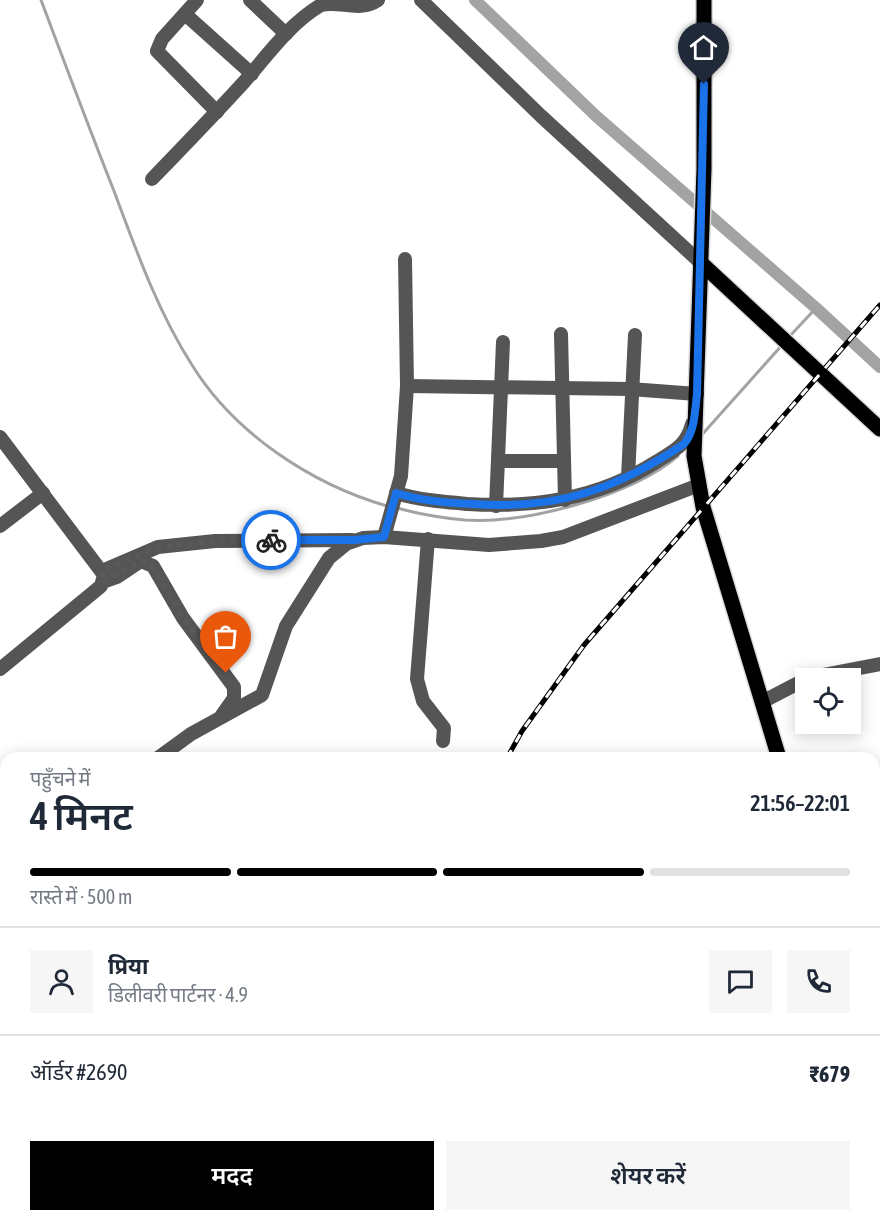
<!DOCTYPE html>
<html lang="hi">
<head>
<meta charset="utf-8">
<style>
	body { margin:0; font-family:"Asap Condensed","Noto Sans Devanagari",sans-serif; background:#f6f6f7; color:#1f2937; height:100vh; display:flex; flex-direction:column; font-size:22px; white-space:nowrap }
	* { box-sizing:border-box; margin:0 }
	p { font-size:20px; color:#747a83 }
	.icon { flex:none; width:33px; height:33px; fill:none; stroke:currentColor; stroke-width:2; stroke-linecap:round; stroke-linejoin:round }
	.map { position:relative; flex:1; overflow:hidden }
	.details { position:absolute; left:0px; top:752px; width:880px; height:470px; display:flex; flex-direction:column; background:#fff; border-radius:18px 18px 0 0; box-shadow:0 3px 15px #0003 }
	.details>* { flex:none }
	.fabs { position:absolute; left:795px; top:668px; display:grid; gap:12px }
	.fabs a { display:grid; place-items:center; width:66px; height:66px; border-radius:0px; background:#fff; box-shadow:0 3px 15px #0003; font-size:30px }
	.pin { position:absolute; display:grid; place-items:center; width:51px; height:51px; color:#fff; margin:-62px -26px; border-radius:50% 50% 50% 0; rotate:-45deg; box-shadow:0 0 6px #0007 }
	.pin .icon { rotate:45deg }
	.courier { position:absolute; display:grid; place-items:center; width:60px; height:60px; margin:-30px; border:4px solid #1a73e8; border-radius:50%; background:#fff; color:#222; box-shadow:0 2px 8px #0007 }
	.overview em { font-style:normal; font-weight:600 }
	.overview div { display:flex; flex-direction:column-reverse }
	.overview { display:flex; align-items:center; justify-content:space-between; height:102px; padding:0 30px }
	h1 { font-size:39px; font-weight:600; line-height:45px }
	.bar { display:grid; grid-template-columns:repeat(4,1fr); gap:9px 6px; align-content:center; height:72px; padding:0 30px }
	.bar i { height:8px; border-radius:4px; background:#e0e1e3 }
	.bar .on { background:#000 }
	.bar p { grid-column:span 4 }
	.line { display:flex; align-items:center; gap:15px; padding:0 30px; border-top:2px solid #e0e1e3 }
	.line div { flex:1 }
	.round { display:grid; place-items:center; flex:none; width:63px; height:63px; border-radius:0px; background:#f6f6f7 }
	.action { display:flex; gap:12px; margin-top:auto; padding:12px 30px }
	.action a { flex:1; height:69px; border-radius:0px; background:#000; color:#fff; font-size:24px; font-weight:600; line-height:69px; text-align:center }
	.action a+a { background:#f6f6f7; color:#1f2937 }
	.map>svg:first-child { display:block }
	.water { fill:url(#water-ripples) }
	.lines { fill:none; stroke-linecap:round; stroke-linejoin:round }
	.stream { stroke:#a3a3a3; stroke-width:3 }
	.canal { stroke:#a3a3a3; stroke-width:12 }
	.major-casing { stroke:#dbdbdb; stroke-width:18 }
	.minor { stroke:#555; stroke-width:14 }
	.major { stroke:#000; stroke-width:15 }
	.rail-casing { stroke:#000; stroke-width:5 }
	.rail { stroke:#fff; stroke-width:3; stroke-dasharray:9; stroke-linecap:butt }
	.done { stroke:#595959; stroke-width:6; stroke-dasharray:0 10.8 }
	.route { stroke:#1a73e8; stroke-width:8 }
</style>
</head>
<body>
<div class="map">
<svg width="880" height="1220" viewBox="0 0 880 1220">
	<defs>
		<pattern id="water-ripples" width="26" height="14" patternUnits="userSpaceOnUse" patternTransform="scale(1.5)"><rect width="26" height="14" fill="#a3a3a3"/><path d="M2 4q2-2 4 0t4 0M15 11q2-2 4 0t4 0" fill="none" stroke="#8b8b8b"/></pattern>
	</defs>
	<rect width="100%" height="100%" fill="#fff"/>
	<g class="water">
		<polygon points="6,913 6,1147 0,1145 0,917"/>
		<polygon points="0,1158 6,1160 6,1215 149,1215 142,1220 0,1220"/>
	</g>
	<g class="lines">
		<g class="stream">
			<path d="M 41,0 C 65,64 89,128 114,191 C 136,250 158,312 192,365 C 234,433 311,484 387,506"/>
			<polyline points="789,337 816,308"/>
			<polyline points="699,438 783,344"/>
			<path d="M 397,508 C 419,514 442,518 465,520 C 527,524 630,496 678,456"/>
		</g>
		<polyline class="canal" points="475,0 596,116 816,308 880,367"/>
		<defs>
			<g id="major">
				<polyline points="704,0 704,169 694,456 703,507 779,758"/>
				<polyline points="701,263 880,429"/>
				<polyline points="874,1084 880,1103"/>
			</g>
		</defs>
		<use href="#major" class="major-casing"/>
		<g class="minor">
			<polyline points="197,0 162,39 157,51 217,112"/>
			<polyline points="250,0 286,34"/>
			<polyline points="421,0 541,116 701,263"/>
			<polyline points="185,14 252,74"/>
			<path d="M 152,179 C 183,147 214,115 244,82 C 267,56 290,23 321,5 C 340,0 359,13 378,0"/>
			<polyline points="561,334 565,500"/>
			<polyline points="407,386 630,389 697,394"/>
			<polyline points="0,437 104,575 101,586 95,591 0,669"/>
			<polyline points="499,461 563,461"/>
			<polyline points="628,477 635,335"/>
			<path d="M 396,493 C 419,500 444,502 468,504 C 535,508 598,499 656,462 C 675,450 686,446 692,424"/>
			<polyline points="496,506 503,342"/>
			<polyline points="0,526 43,493"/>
			<polyline points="384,537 401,476 407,386 405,259"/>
			<polyline points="428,539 417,679 423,701 444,728 443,741"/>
			<polyline points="102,571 158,547 215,541 352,540"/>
			<polyline points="103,582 117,577 141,561 153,566 183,618 234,687 234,698 222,715"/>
			<polyline points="807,678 880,664"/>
			<polyline points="762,702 806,679"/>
			<polyline points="158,758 191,734 262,695 286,626 329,558 346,544 363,538 384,537 489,545 541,541 563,537 699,485"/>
			<polyline points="0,876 6,872"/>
			<polyline points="874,980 880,978"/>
			<polyline points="874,1196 880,1194"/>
			<polyline points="406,1215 407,1220"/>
			<polyline points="537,1215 538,1220"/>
			<polyline points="794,1220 812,1215"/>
		</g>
		<use href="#major" class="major"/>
		<defs>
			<g id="rail">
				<polyline points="507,758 522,731 584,645 880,305"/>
				<polyline points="460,1215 461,1220"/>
				<polyline points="371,1220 371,1215"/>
			</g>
		</defs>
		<use href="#rail" class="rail-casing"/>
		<use href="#rail" class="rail"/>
	</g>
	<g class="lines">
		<path class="done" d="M 226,673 L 183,618 L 149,562 C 135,558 117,577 103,582 L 102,570 L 158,547 L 215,541 L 271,540"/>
		<path class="route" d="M 271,540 L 354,540 L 384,537 L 396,493 C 421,501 447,503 473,504 C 556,510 615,490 684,444 C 695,431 695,410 697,394 L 704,84"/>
	</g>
</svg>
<div class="fabs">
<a><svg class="icon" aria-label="locate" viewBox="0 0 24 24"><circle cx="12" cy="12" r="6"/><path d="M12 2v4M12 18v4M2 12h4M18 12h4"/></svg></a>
</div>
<div class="pin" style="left:226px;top:673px;background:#ea580c"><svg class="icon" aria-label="bag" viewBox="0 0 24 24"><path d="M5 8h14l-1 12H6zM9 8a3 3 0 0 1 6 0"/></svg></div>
<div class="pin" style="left:704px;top:84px;background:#1f2937"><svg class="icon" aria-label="home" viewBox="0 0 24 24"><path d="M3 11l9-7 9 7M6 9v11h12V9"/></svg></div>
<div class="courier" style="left:271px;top:540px"><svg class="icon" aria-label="bike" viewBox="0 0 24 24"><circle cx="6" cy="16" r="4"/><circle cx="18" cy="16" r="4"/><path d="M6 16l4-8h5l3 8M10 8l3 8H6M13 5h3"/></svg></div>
<section class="details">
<div class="overview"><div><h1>4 मिनट</h1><p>पहुँचने में</p></div><em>21:56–22:01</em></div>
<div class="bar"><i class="on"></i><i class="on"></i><i class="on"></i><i></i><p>रास्ते में · 500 m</p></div>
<div class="line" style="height:108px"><a class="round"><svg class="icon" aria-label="person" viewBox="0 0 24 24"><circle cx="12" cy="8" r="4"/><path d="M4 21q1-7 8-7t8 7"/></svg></a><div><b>प्रिया</b><p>डिलीवरी पार्टनर · 4.9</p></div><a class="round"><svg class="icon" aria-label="chat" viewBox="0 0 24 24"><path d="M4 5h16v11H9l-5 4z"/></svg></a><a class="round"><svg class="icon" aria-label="phone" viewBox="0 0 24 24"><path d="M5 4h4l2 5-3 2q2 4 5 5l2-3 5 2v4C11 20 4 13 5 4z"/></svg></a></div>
<div class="line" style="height:78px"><div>ऑर्डर #2690</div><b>₹679</b></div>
<div class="action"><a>मदद</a><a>शेयर करें</a></div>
</section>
</div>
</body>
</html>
